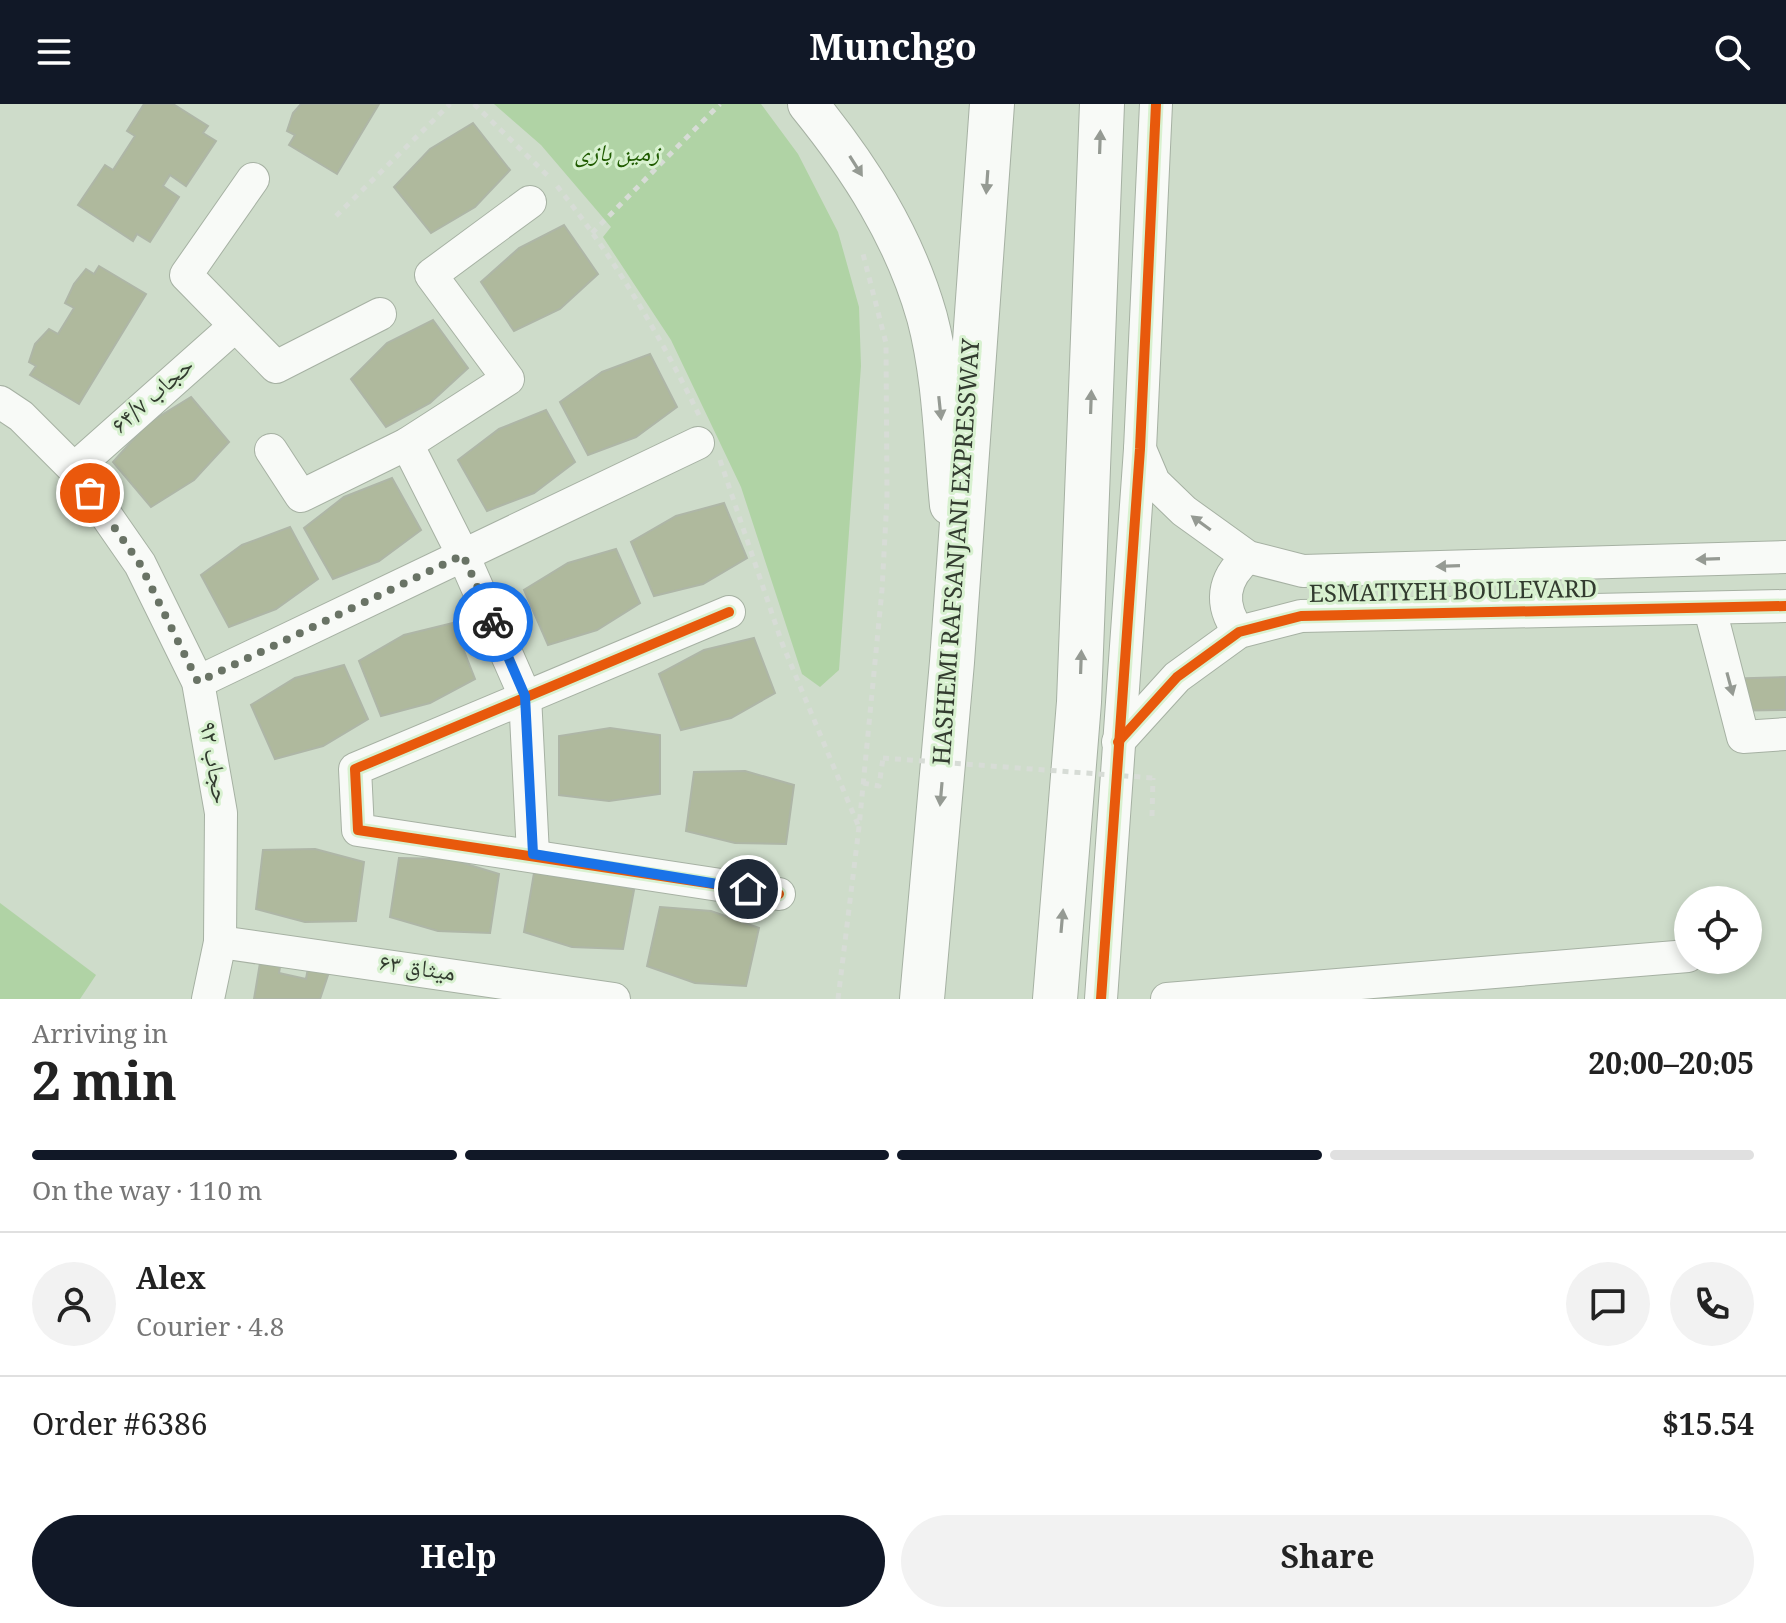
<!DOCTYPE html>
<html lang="en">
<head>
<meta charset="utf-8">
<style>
	body { margin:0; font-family:Georgia,"Noto Naskh Arabic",serif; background:#f2f2f2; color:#222; height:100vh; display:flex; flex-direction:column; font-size:30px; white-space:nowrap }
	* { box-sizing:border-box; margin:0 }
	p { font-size:26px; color:#767676 }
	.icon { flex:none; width:44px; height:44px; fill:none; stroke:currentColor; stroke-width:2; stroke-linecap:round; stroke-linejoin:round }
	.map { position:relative; height:895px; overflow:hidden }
	.sheet { display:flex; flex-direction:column; background:#fff; flex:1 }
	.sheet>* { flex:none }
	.buttons { position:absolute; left:1674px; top:782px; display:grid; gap:16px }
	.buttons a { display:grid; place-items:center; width:88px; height:88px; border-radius:50%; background:#fff; box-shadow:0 4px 12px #0003; font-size:40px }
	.pin { position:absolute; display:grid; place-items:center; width:68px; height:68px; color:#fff; margin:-34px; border:4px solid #fff; border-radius:50%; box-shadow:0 2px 8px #0007 }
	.courier { position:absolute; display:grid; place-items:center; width:80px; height:80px; margin:-40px; border:6px solid #1a73e8; border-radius:50%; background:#fff; color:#222; box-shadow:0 2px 10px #0007 }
	.overview em { font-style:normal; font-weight:700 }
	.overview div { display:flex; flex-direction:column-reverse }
	.overview { display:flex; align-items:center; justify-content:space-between; height:136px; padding:0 32px }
	h1 { font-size:52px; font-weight:700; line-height:60px }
	.bar { display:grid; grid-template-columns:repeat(4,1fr); gap:12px 8px; align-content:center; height:96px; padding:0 32px }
	.bar i { height:10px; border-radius:6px; background:#e0e0e0 }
	.bar .on { background:#111827 }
	.bar p { grid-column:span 4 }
	.line { display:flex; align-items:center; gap:20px; padding:0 32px; border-top:2px solid #e0e0e0 }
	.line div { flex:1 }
	.round { display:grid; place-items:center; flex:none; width:84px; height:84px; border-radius:42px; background:#f2f2f2 }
	.primary-button { display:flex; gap:16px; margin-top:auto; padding:16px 32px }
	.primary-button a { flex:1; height:92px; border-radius:48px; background:#111827; color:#fff; font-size:32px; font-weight:700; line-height:92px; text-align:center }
	.primary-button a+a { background:#f2f2f2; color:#222 }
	header { display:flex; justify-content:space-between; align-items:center; height:104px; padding:0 32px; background:#111827; color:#fff; font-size:36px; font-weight:700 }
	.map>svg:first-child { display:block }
	.green { fill:#b0d3a5 }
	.building { fill:#afb99d; stroke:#aeb6a7; stroke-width:2 }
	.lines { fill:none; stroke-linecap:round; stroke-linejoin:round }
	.minor-casing { stroke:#a6b1a3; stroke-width:34 }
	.major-casing { stroke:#a6b1a3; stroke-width:42 }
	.highway-casing { stroke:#a6b1a3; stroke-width:46 }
	.path { stroke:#d7dcd6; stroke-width:5; stroke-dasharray:6 6; stroke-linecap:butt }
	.minor { stroke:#f8faf7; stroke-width:32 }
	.major { stroke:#f8faf7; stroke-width:40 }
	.highway { stroke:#f8faf7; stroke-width:44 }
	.path-bridge { stroke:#d7dcd6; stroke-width:5; stroke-dasharray:6 6; stroke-linecap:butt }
	.cycleway-casing { stroke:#d8f1d0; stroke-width:15 }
	.cycleway { stroke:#e8590c; stroke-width:10 }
	.oneway { fill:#959a93 }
	.done { stroke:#697365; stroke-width:8; stroke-dasharray:0 14.4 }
	.route { stroke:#1a73e8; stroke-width:10 }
	.labels { text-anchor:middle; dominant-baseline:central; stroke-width:6; stroke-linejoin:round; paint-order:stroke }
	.park-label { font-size:24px; font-style:italic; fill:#1f5b00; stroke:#d8f1d0 }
	.street-label { font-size:24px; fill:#323b2f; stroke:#d8f1d0 }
</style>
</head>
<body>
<header><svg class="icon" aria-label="menu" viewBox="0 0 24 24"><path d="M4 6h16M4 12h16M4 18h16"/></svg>Munchgo<svg class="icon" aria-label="search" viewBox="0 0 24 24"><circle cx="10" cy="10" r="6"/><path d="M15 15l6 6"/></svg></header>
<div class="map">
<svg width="1786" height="895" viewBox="0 0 1786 895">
	<rect width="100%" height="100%" fill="#cedcca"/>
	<g class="green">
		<polygon points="494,0 761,0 798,50 838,128 859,203 861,262 839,566 820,583 802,570 741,383 671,236 603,133 611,123 541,41"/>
		<polygon points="0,799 96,871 80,895 0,895"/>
	</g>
	<g class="building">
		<polygon points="144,0 173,0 208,22 203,29 216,37 186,82 170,71 163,82 179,93 150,138 137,130 133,137 78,101 105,61 113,66 135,32 127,27"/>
		<polygon points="301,0 379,0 337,70 289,41 295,31 287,27 293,9"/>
		<polygon points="473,19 510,66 475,103 431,129 394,83 430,45"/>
		<polygon points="564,121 598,170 560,205 514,227 481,178 519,144"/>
		<polygon points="99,162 146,190 79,300 30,271 36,262 29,258 35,240 49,225 58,230 74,204 65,199 74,180 86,165 94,170"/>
		<polygon points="433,216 468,264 430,299 386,323 351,275 387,239"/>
		<polygon points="650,250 677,303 636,333 588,351 560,298 602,268"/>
		<polygon points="191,293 229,338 194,376 151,403 113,358 147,320"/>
		<polygon points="546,306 575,358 534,389 487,407 458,356 499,325"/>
		<polygon points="392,374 421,426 379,457 333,475 304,424 344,393"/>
		<polygon points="724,399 747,454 703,480 654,492 631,438 676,412"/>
		<polygon points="290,423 318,475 276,505 229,523 201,471 242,441"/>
		<polygon points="616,445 640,499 597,526 548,541 524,486 568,459"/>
		<polygon points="453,519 475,575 430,599 381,612 359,557 404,531"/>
		<polygon points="754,534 775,589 731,614 681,626 659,570 704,546"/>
		<polygon points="344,561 368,615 323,642 275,655 251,601 295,574"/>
		<polygon points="1786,573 1786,606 1720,607 1720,575"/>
		<polygon points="610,624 660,631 660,690 609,697 559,691 559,632"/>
		<polygon points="745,667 794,681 786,740 735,739 686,727 694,668"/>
		<polygon points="315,745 364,758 356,817 305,818 256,805 263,746"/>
		<polygon points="399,754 450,755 499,770 490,829 438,827 390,813"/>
		<polygon points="534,769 585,770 634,786 623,845 572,843 524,828"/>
		<polygon points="660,803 711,807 759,824 746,882 695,879 647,862"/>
		<polygon points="261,853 281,857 279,869 306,875 308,864 329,868 320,895 254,895"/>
	</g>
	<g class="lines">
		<defs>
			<g id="minor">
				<polyline points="253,75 186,171 276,263 380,210"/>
				<polyline points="0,298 21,312 74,365 140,460 198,578 221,709 220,838 208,895"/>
				<polyline points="407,340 463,451 525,592 533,750"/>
				<polyline points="1140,345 1154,378 1184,407 1248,453 1303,467 1786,453"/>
				<polyline points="271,346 301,392 407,340 508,275 431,171 530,98"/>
				<polyline points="74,365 235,222"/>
				<polyline points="1710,505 1743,633 1786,630"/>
				<polyline points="729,508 355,665 358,726 779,790"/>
				<path d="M 1239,528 C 1219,501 1222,475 1248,453"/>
				<polyline points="198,578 698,339"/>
				<polyline points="1118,638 1177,573 1239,528 1301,512 1786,502"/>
				<polyline points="220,838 614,895"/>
				<polyline points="1101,895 1140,345 1156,0"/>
				<polyline points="1167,895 1688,852"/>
			</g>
			<path id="major" d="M 808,0 C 860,64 904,132 927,213 C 943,273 944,340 950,401"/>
			<g id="highway">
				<polyline points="922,895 952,558 992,0"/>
				<polyline points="1055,895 1079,598 1102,0"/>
			</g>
		</defs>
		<use href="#minor" class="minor-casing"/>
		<use href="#major" class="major-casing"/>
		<use href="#highway" class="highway-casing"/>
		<g class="path">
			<polyline points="474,0 548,72"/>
			<path d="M 557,82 C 613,152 660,231 699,311"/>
			<polyline points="336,112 450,0"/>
			<polyline points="592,129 720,0"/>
			<polyline points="720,356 782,539 858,721"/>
			<polyline points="863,679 879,682 883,654"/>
			<polyline points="1152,712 1153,674"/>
			<polyline points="838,895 859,723 882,486 887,394 886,239 862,146"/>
		</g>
		<use href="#minor" class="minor"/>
		<use href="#major" class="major"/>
		<use href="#highway" class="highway"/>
		<polyline class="path-bridge" points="883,654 1153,674"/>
		<defs>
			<g id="cycleway">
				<polyline points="729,508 355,665 358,726 779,790"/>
				<polyline points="1118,638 1177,573 1239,528 1301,512 1786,502"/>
				<polyline points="1101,895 1140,345 1156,0"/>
			</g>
		</defs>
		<use href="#cycleway" class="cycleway-casing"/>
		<use href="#cycleway" class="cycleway"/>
	</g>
	<defs><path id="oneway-solid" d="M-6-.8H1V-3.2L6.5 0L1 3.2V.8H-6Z" transform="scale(2)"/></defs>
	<g class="oneway">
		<use href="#oneway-solid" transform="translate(1100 38) rotate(-88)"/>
		<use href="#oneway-solid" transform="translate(856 62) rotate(58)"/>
		<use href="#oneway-solid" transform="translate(987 78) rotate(94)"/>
		<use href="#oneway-solid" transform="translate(1091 298) rotate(-88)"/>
		<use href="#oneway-solid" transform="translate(940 304) rotate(84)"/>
		<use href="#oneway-solid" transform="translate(1201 419) rotate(-144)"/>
		<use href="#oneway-solid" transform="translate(1708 455) rotate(178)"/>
		<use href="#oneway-solid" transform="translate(1448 462) rotate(178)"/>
		<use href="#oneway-solid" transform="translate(1081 558) rotate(-88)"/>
		<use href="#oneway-solid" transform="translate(1730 580) rotate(75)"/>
		<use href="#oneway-solid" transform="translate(941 690) rotate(95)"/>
		<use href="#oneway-solid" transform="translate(1062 817) rotate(-85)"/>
	</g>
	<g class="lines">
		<polyline class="done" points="90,389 140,460 198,578 463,451 493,518"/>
		<polyline class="route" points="493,518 525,592 533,750 748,785"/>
	</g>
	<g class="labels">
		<g class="park-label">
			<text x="617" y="51">زمین بازی</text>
		</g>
		<g class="street-label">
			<text transform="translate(154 293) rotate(-42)">حجاب ۶۴/۷</text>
			<text transform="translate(959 448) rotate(-86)">HASHEMI RAFSANJANI EXPRESSWAY</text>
			<text transform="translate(1453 490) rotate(-1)">ESMATIYEH BOULEVARD</text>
			<text transform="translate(212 659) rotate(80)">حجاب ۹۲</text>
			<text transform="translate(417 866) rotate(8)">میثاق ۶۳</text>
		</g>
	</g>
</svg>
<div class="buttons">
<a><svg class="icon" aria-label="locate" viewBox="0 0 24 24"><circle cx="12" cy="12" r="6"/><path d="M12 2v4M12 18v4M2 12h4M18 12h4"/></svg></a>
</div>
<div class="pin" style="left:90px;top:389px;background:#ea580c"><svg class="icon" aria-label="bag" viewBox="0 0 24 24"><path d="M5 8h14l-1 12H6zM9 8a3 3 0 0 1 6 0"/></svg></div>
<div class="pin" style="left:748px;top:785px;background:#1f2937"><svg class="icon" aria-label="home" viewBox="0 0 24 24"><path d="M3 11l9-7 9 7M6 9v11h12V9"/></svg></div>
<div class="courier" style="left:493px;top:518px"><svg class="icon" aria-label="bike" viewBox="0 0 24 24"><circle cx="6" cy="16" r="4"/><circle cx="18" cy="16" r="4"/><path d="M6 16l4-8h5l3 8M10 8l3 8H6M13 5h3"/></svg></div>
</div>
<section class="sheet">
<div class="overview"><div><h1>2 min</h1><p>Arriving in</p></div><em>20:00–20:05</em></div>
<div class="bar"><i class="on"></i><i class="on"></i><i class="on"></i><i></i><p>On the way · 110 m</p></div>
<div class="line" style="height:144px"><a class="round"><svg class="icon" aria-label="person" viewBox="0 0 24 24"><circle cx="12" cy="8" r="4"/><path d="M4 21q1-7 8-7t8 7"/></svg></a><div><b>Alex</b><p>Courier · 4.8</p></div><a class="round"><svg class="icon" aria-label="chat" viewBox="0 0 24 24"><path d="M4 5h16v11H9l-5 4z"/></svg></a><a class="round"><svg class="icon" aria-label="phone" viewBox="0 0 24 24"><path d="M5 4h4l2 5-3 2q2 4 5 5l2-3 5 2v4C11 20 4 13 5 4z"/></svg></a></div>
<div class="line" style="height:104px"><div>Order #6386</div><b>$15.54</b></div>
<div class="primary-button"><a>Help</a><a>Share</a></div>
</section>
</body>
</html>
